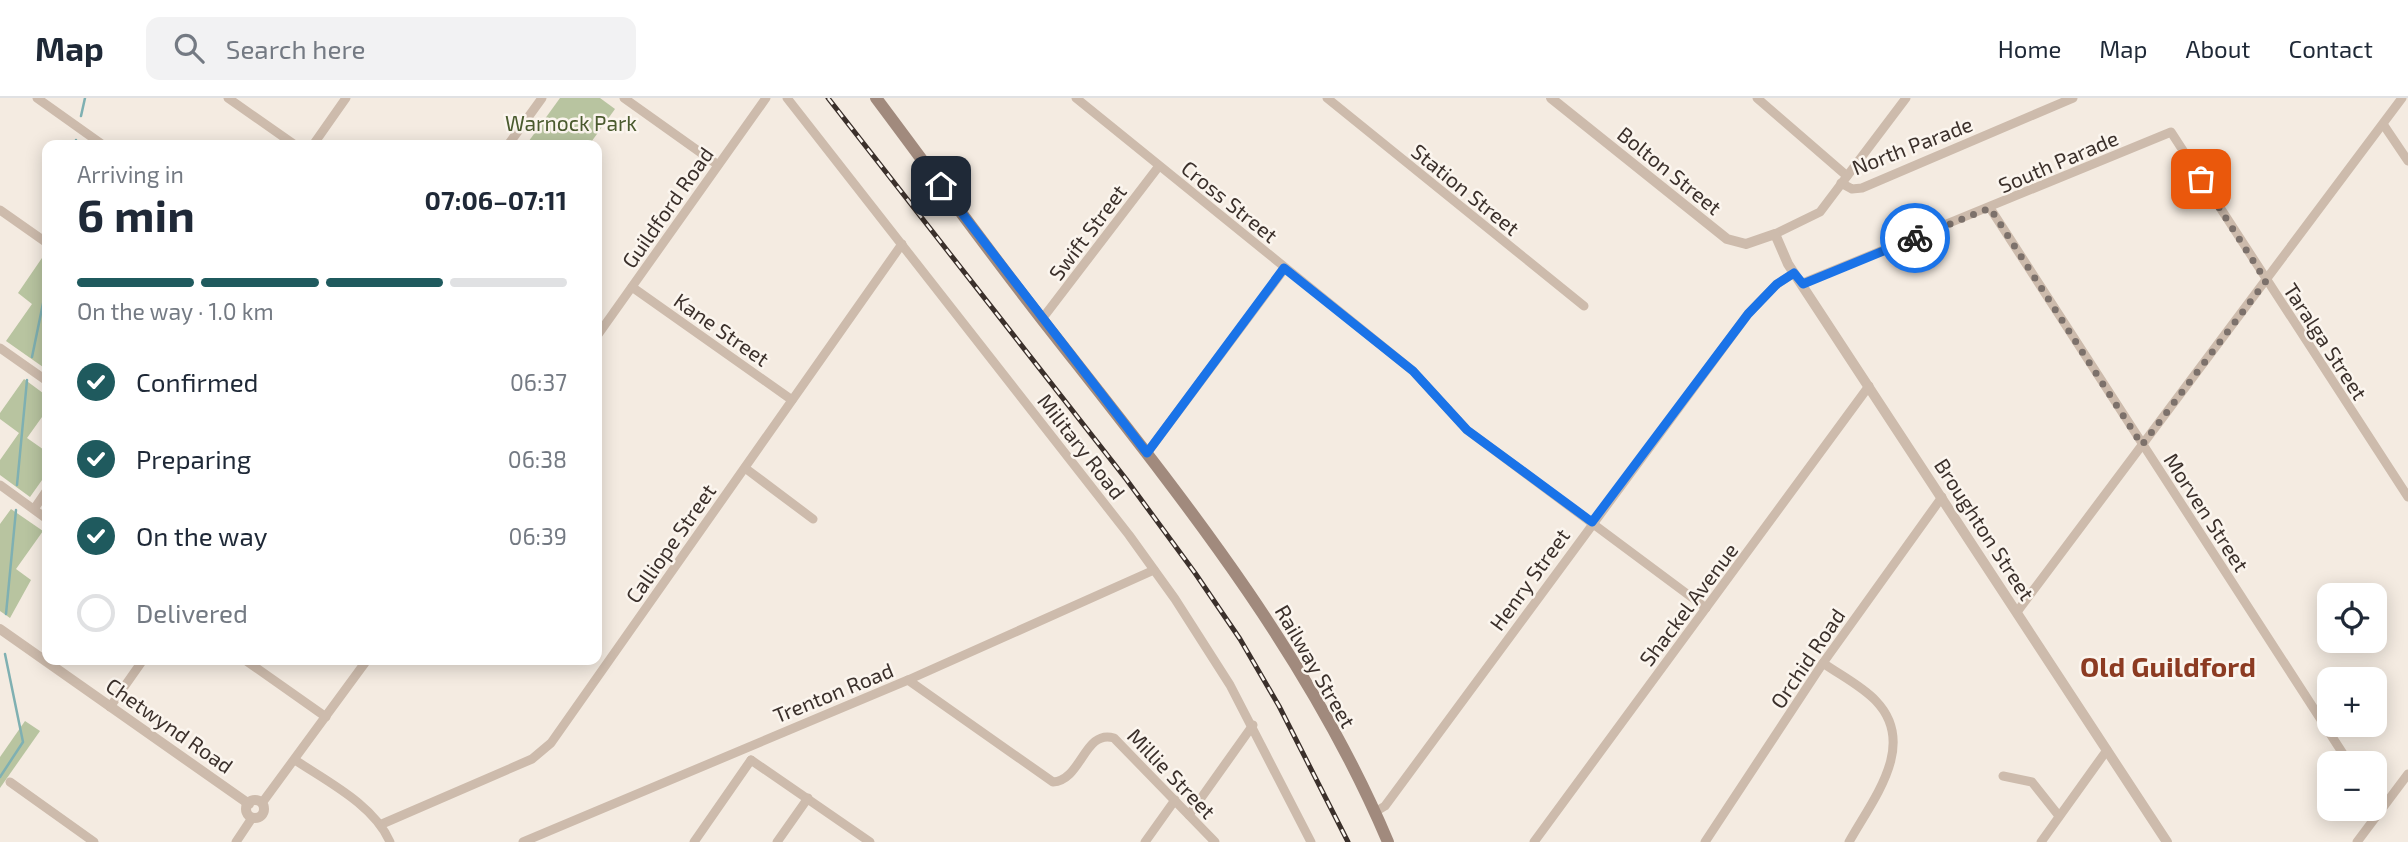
<!DOCTYPE html>
<html lang="en">
<head>
<meta charset="utf-8">
<style>
	body { margin:0; font-family:"Exo 2",sans-serif; background:#f2f2f3; color:#1f2937; height:100vh; display:flex; flex-direction:column; font-size:26px; white-space:nowrap }
	* { box-sizing:border-box; margin:0 }
	p { font-size:23px; color:#747a83 }
	.icon { flex:none; width:38px; height:38px; fill:none; stroke:currentColor; stroke-width:2; stroke-linecap:round; stroke-linejoin:round }
	.map { position:relative; flex:1; overflow:hidden }
	.side { position:absolute; left:42px; top:42px; width:560px; height:525px; display:flex; flex-direction:column; background:#fff; border-radius:14px; box-shadow:0 4px 18px #0003 }
	.side>* { flex:none }
	.fabs { position:absolute; left:2317px; top:485px; display:grid; gap:14px }
	.fabs a { display:grid; place-items:center; width:70px; height:70px; border-radius:14px; background:#fff; box-shadow:0 4px 18px #0003; font-size:35px }
	.pin { position:absolute; display:grid; place-items:center; width:60px; height:60px; color:#fff; margin:-30px; border-radius:14px; box-shadow:0 4px 10px #0006 }
	.courier { position:absolute; display:grid; place-items:center; width:70px; height:70px; margin:-35px; border:5px solid #1a73e8; border-radius:50%; background:#fff; color:#222; box-shadow:0 2px 9px #0007 }
	.summary em { font-style:normal; font-weight:700 }
	.summary div { display:flex; flex-direction:column-reverse }
	.summary { display:flex; align-items:center; justify-content:space-between; height:119px; padding:0 35px }
	h1 { font-size:46px; font-weight:700; line-height:52px }
	.bar { display:grid; grid-template-columns:repeat(4,1fr); gap:10px 7px; align-content:center; height:84px; padding:0 35px }
	.bar i { height:9px; border-radius:5px; background:#e0e1e3 }
	.bar .selected { background:#1f5a5e }
	.bar p { grid-column:span 4 }
	ol { padding:0 35px; list-style:none }
	li { display:flex; align-items:center; gap:21px; height:77px }
	li p { margin-inline-start:auto }
	li .icon { padding:7px; border-radius:50%; background:#1f5a5e; color:#fff; stroke-width:4 }
	li:last-child { color:#747a83 }
	li i { width:38px; height:38px; border:4px solid #e0e1e3; border-radius:50% }
	header { display:flex; align-items:center; gap:42px; box-sizing:border-box; height:98px; padding:0 35px; background:#fff; border-bottom:2px solid #e0e1e3 }
	header strong { font-size:33px }
	nav { display:flex; gap:38px; margin-inline-start:auto; font-size:24px }
	.search { width:490px; height:63px; background:#f2f2f3; display:flex; align-items:center; gap:18px; box-sizing:border-box; padding:0 24px; border-radius:14px; color:#747a83; font-size:26px }
	.map>svg:first-child { display:block }
	.green { fill:#b8c4a0 }
	.lines { fill:none; stroke-linecap:round; stroke-linejoin:round }
	.stream { stroke:#7fb0b2; stroke-width:2.5 }
	.minor { stroke:#cdbbac; stroke-width:9 }
	.tertiary { stroke:#cdbbac; stroke-width:10 }
	.secondary { stroke:#a18a7d; stroke-width:12 }
	.rail-casing { stroke:#3b302b; stroke-width:5 }
	.rail { stroke:#fbf5ee; stroke-width:2.5; stroke-dasharray:8; stroke-linecap:butt }
	.done { stroke:#7c716b; stroke-width:7; stroke-dasharray:0 12.6 }
	.route { stroke:#1a73e8; stroke-width:9 }
	.labels { text-anchor:middle; dominant-baseline:central; stroke-width:5; stroke-linejoin:round; paint-order:stroke }
	.park-label { font-size:21px; fill:#4a5a2e; stroke:#fbf5ee }
	.street-label { font-size:21px; fill:#3b302b; stroke:#fbf5ee }
	.district-label { font-size:28px; font-weight:bold; fill:#8c3b22; stroke:#fbf5ee }
</style>
</head>
<body>
<header>
<strong>Map</strong>
<div class="search"><svg class="icon" aria-label="search" viewBox="0 0 24 24"><circle cx="10" cy="10" r="6"/><path d="M15 15l6 6"/></svg>Search here</div>
<nav><a>Home</a><a>Map</a><a>About</a><a>Contact</a></nav>
</header>
<div class="map">
<svg width="2408" height="744" viewBox="0 0 2408 744">
	<rect width="100%" height="100%" fill="#f4ebe1"/>
	<g class="green">
		<polygon points="560,0 600,0 615,11 589,47 526,47"/>
		<polygon points="44,157 47,159 47,264 43,269 6,243 32,206 18,195"/>
		<polygon points="24,281 47,298 47,312 27,340 47,354 47,375 30,399 0,377 0,362 19,335 0,321 0,315"/>
		<polygon points="11,411 43,433 16,471 31,482 10,520 0,513 0,426"/>
		<polygon points="25,623 40,633 0,690 0,659"/>
	</g>
	<g class="lines">
		<g class="stream">
			<polyline points="81,18 85,0"/>
			<polyline points="75,47 76,42"/>
			<polyline points="32,259 47,186"/>
			<polyline points="17,387 27,282"/>
			<polyline points="6,516 16,412"/>
			<polyline points="0,679 23,644 5,556"/>
		</g>
		<g class="minor">
			<polyline points="37,0 103,47"/>
			<polyline points="228,0 295,47"/>
			<polyline points="624,0 718,67"/>
			<polyline points="787,0 1129,437 1175,501 1230,587 1311,744"/>
			<polyline points="1076,0 1413,273 1467,332 1706,510"/>
			<polyline points="1327,0 1584,208"/>
			<polyline points="1757,0 1847,78"/>
			<polyline points="2383,26 2408,63"/>
			<polyline points="313,47 346,0"/>
			<polyline points="508,47 542,0"/>
			<polyline points="1841,85 1852,91 1862,90 2073,0"/>
			<polyline points="1990,110 2349,665"/>
			<polyline points="0,112 47,145"/>
			<polyline points="1775,136 1820,114 1906,0"/>
			<polyline points="1803,185 2171,34 2408,399"/>
			<polyline points="632,189 792,302"/>
			<polyline points="1042,221 1159,68"/>
			<polyline points="597,238 766,0"/>
			<polyline points="0,250 47,283"/>
			<polyline points="1147,355 1285,170"/>
			<polyline points="745,370 813,421"/>
			<polyline points="0,387 47,421"/>
			<polyline points="34,411 47,392"/>
			<polyline points="2017,514 2402,0"/>
			<polyline points="245,562 326,619"/>
			<path d="M 1823,565 C 1840,577 1862,588 1876,603 C 1918,647 1873,701 1849,744"/>
			<path d="M 908,582 L 1053,684 C 1082,682 1084,631 1114,640 L 1215,744"/>
			<polyline points="110,609 143,562"/>
			<path d="M 295,662 C 328,684 374,707 390,744"/>
			<polyline points="751,662 870,744"/>
			<polyline points="2003,678 2032,684 2059,718"/>
			<polyline points="10,684 94,744"/>
			<polyline points="262,705 367,562"/>
			<polyline points="1375,714 1385,708 1748,216 1777,186 1794,175"/>
			<polyline points="1189,717 1253,627"/>
			<polyline points="382,726 532,661 551,645 902,146"/>
			<polyline points="236,744 252,720"/>
			<polyline points="523,744 908,582 1154,472"/>
			<polyline points="694,744 751,662"/>
			<polyline points="777,744 808,700"/>
			<polyline points="1145,744 1175,702"/>
			<polyline points="1534,744 1869,288"/>
			<polyline points="1705,744 1823,565 1942,399"/>
			<polyline points="2041,744 2107,652"/>
			<polyline points="2357,744 2408,676"/>
		</g>
		<g class="tertiary">
			<polyline points="1551,0 1727,141 1746,146 1775,136 1788,166 2167,744"/>
			<polyline points="0,531 249,706"/>
			<circle cx="255" cy="711" r="9"/>
		</g>
		<path class="secondary" d="M 876,0 C 933,76 989,154 1048,229 C 1175,391 1307,552 1388,744"/>
		<defs>
			<polyline id="rail" points="828,0 1126,381 1195,475 1240,541 1279,608 1348,744"/>
		</defs>
		<use href="#rail" class="rail-casing"/>
		<use href="#rail" class="rail"/>
	</g>
	<g class="lines">
		<polyline class="done" points="1915,140 1990,110 2142,347 2266,183 2201,81"/>
		<polyline class="route" points="941,88 1147,355 1284,170 1413,273 1467,332 1592,424 1748,216 1777,186 1794,175 1803,186 1915,140"/>
	</g>
	<g class="labels">
		<g class="park-label">
			<text x="571" y="24">Warnock Park</text>
		</g>
		<g class="street-label">
			<text transform="translate(1912 47) rotate(-21)">North Parade</text>
			<text transform="translate(2058 63) rotate(-23)">South Parade</text>
			<text transform="translate(1670 72) rotate(39)">Bolton Street</text>
			<text transform="translate(1466 91) rotate(39)">Station Street</text>
			<text transform="translate(1230 103) rotate(39)">Cross Street</text>
			<text transform="translate(667 109) rotate(-55)">Guildford Road</text>
			<text transform="translate(1087 134) rotate(-53)">Swift Street</text>
			<text transform="translate(722 231) rotate(35)">Kane Street</text>
			<text transform="translate(2326 243) rotate(57)">Taralga Street</text>
			<text transform="translate(1082 348) rotate(52)">Military Road</text>
			<text transform="translate(2207 414) rotate(57)">Morven Street</text>
			<text transform="translate(1985 431) rotate(57)">Broughton Street</text>
			<text transform="translate(670 445) rotate(-55)">Calliope Street</text>
			<text transform="translate(1529 481) rotate(-54)">Henry Street</text>
			<text transform="translate(1688 506) rotate(-53)">Shackel Avenue</text>
			<text transform="translate(1807 560) rotate(-56)">Orchid Road</text>
			<text transform="translate(1316 568) rotate(60)">Railway Street</text>
			<text transform="translate(833 594) rotate(-22)">Trenton Road</text>
			<text transform="translate(170 627) rotate(35)">Chetwynd Road</text>
			<text transform="translate(1172 675) rotate(46)">Millie Street</text>
		</g>
		<g class="district-label">
			<text x="2168" y="568">Old Guildford</text>
		</g>
	</g>
</svg>
<div class="fabs">
<a><svg class="icon" aria-label="locate" viewBox="0 0 24 24"><circle cx="12" cy="12" r="6"/><path d="M12 2v4M12 18v4M2 12h4M18 12h4"/></svg></a>
<a>+</a>
<a>−</a>
</div>
<div class="pin" style="left:2201px;top:81px;background:#ea580c"><svg class="icon" aria-label="bag" viewBox="0 0 24 24"><path d="M5 8h14l-1 12H6zM9 8a3 3 0 0 1 6 0"/></svg></div>
<div class="pin" style="left:941px;top:88px;background:#1f2937"><svg class="icon" aria-label="home" viewBox="0 0 24 24"><path d="M3 11l9-7 9 7M6 9v11h12V9"/></svg></div>
<div class="courier" style="left:1915px;top:140px"><svg class="icon" aria-label="bike" viewBox="0 0 24 24"><circle cx="6" cy="16" r="4"/><circle cx="18" cy="16" r="4"/><path d="M6 16l4-8h5l3 8M10 8l3 8H6M13 5h3"/></svg></div>
<section class="side">
<div class="summary"><div><h1>6 min</h1><p>Arriving in</p></div><em>07:06–07:11</em></div>
<div class="bar"><i class="selected"></i><i class="selected"></i><i class="selected"></i><i></i><p>On the way · 1.0 km</p></div>
<ol>
<li><svg class="icon" aria-label="check" viewBox="0 0 24 24"><path d="M5 12l5 5 9-10"/></svg>Confirmed<p>06:37</p></li>
<li><svg class="icon" aria-label="check" viewBox="0 0 24 24"><path d="M5 12l5 5 9-10"/></svg>Preparing<p>06:38</p></li>
<li><svg class="icon" aria-label="check" viewBox="0 0 24 24"><path d="M5 12l5 5 9-10"/></svg>On the way<p>06:39</p></li>
<li><i></i>Delivered</li>
</ol>
</section>
</div>
</body>
</html>
